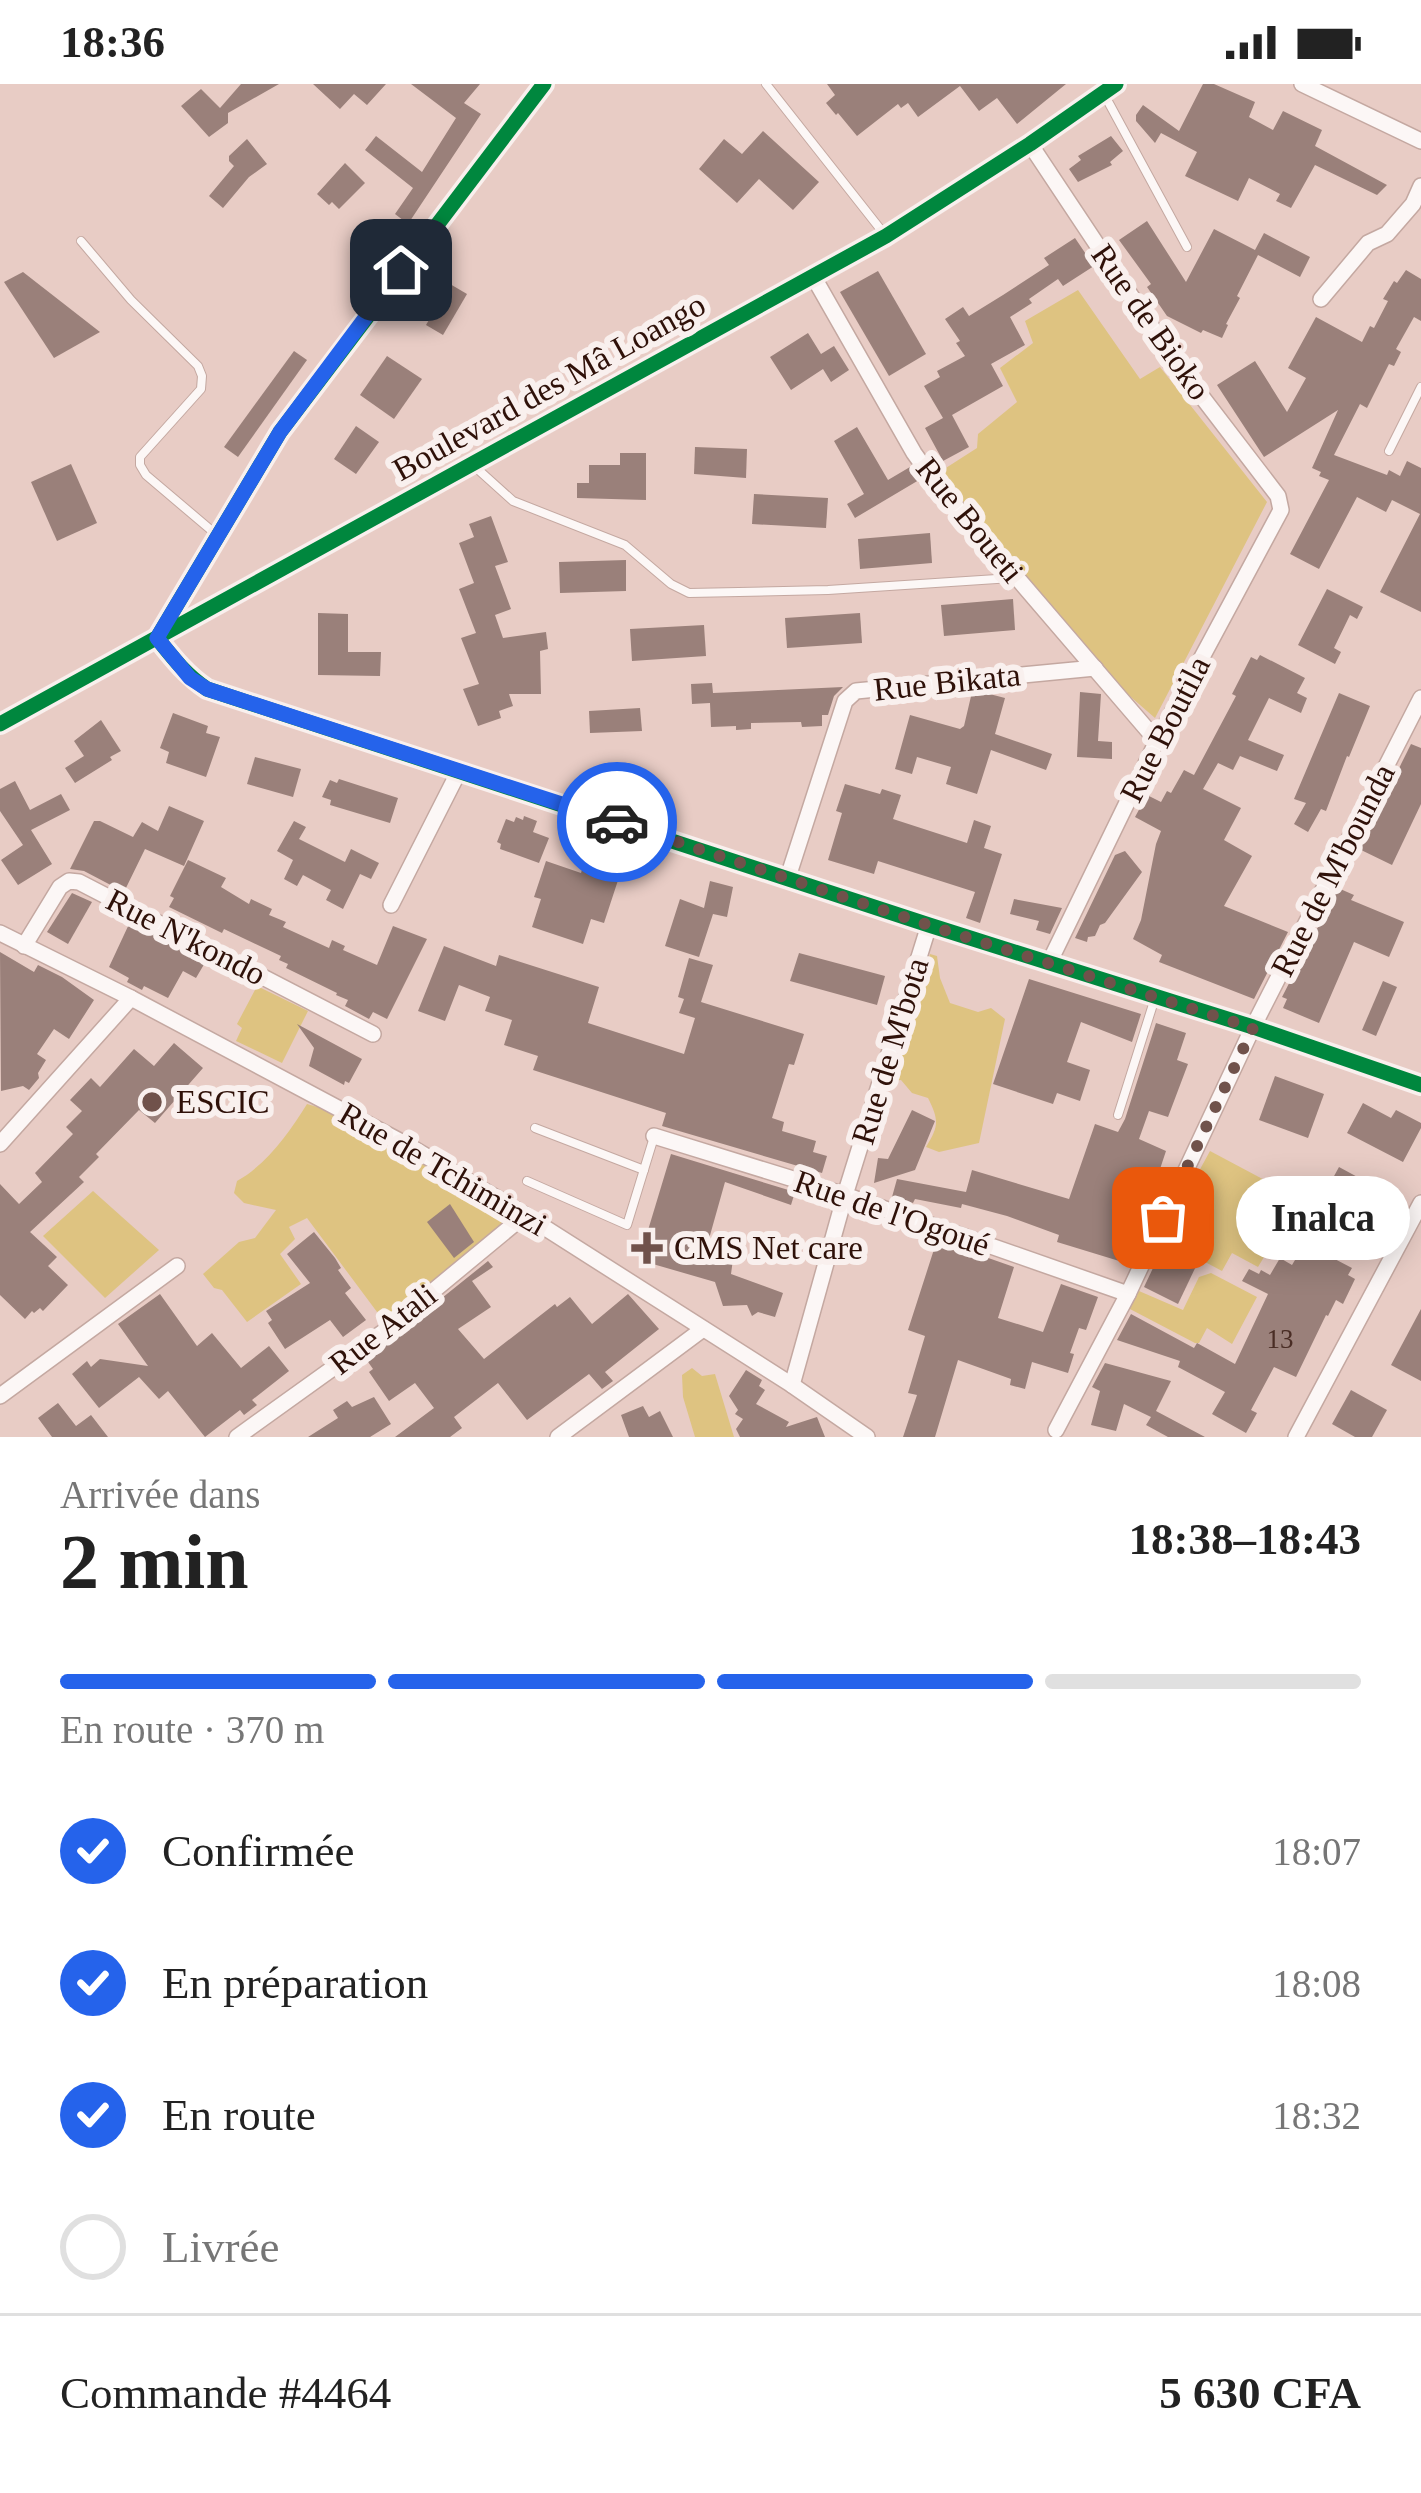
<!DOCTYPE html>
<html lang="fr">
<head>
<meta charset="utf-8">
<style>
	body { margin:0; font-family:Georgia,serif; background:#f2f2f2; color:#222; height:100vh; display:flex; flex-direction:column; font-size:45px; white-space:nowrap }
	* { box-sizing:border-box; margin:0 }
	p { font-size:39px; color:#767676 }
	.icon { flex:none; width:66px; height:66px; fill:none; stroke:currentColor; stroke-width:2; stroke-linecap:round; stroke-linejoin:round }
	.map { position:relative; height:1353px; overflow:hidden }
	.side { display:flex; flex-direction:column; background:#fff; flex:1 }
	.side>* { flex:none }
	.pin { position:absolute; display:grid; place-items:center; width:102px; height:102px; color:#fff; margin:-51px; border-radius:24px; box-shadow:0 6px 18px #0006 }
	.courier { position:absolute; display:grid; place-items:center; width:120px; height:120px; margin:-60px; border:9px solid #2563eb; border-radius:50%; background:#fff; color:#222; box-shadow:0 3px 15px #0007 }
	.bubble { position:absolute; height:84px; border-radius:42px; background:#fff; box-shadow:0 6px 30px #0003; font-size:39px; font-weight:600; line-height:84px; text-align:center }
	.summary em { font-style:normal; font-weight:600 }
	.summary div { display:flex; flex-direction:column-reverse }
	.summary { display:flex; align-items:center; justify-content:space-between; height:204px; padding:0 60px }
	h1 { font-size:78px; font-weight:600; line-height:90px }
	.bar { display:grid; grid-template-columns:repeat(4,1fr); gap:18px 12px; align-content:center; height:144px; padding:0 60px }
	.bar i { height:15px; border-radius:9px; background:#e0e0e0 }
	.bar .selected { background:#2563eb }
	.bar p { grid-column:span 4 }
	.line { display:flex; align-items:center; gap:30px; padding:0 60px; border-top:3px solid #e0e0e0 }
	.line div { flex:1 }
	ol { padding:0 60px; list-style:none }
	li { display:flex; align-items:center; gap:36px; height:132px }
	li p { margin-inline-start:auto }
	li .icon { padding:12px; border-radius:50%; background:#2563eb; color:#fff; stroke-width:4 }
	li:last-child { color:#767676 }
	li i { width:66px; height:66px; border:6px solid #e0e0e0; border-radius:50% }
	.status { display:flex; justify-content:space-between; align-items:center; height:84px; padding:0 60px; background:#fff; direction:ltr }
	.status svg { height:33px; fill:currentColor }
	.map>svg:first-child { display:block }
	.green { fill:#dec381 }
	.building { fill:#9a807a }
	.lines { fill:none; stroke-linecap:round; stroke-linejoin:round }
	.service-casing { stroke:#c4a8a1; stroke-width:10 }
	.minor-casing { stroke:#c4a8a1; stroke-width:18 }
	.tertiary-casing { stroke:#c4a8a1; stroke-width:21 }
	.service { stroke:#fcf7f6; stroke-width:8 }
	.minor { stroke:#fcf7f6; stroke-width:15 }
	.tertiary { stroke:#fcf7f6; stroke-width:18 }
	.cycleway-casing { stroke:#f9f0ee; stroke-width:22 }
	.cycleway { stroke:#00873e; stroke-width:15 }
	.done { stroke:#70524b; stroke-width:12; stroke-dasharray:0 21.6 }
	.route { stroke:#2563eb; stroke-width:15 }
	.poi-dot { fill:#70524b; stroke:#f9f0ee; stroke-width:4.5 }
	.labels { text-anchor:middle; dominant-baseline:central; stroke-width:12; stroke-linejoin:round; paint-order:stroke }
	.number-label { font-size:27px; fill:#4a2d25 }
	.street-label { font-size:33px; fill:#2f1109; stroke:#f9f0ee }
	.poi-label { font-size:33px; fill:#2f1109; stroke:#f9f0ee; text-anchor:start }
</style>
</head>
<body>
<div class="status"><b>18:36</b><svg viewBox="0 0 49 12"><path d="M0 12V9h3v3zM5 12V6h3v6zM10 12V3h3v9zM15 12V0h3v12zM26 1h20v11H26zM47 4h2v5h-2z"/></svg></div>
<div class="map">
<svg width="1421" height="1353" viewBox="0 0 1421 1353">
	<rect width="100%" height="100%" fill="#e8ccc5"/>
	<g class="green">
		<polygon points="1078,206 1140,295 1160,283 1267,418 1155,634 1087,575 938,389 977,364 978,350 1017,318 1000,284 1033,259 1025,237"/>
		<path d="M 930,870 L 937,872 L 940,894 L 950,919 L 978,928 L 991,924 L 1005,935 L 979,1059 L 939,1068 L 926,1063 C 939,1042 939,1036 928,1014 L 912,1009 L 901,996 L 893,997 Z"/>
		<polygon points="257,902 308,927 282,979 236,957 242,944 237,940"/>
		<path d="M 307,1020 L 366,1037 L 443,1085 L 512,1134 L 383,1236 L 307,1134 L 289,1143 L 295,1155 L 280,1170 L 301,1200 L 247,1238 L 222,1206 L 214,1204 L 203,1190 L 239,1158 L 255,1154 L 276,1126 L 244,1119 L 234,1109 L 237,1097 C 267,1080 289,1049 307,1020 Z"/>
		<polygon points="1210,1067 1272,1100 1264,1116 1304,1137 1285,1171 1270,1163 1258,1183 1232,1169 1222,1187 1162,1155"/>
		<polygon points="93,1107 159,1166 105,1214 43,1152"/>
		<polygon points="1211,1189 1257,1213 1232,1260 1207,1244 1199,1259 1195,1259 1128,1224 1139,1207 1183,1226 1199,1193"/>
		<polygon points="692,1284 702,1292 715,1290 734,1353 695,1353 683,1313 682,1291"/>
	</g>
	<g class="building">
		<polygon points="241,0 279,0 228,29 228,39 209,53 181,22 201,5 220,24"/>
		<polygon points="313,0 386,0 367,21 354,10 340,25"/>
		<polygon points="411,0 480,0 464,19 481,30 408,140 395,130 413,104 365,66 376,52 422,88 456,34"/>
		<polygon points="827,0 1066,0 1017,40 997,14 979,27 960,2 918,33 908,19 901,24 898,20 857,52 838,29 836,31 826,19 835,11"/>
		<polygon points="1203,0 1214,0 1255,18 1249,33 1273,46 1283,27 1322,46 1315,62 1387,101 1377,111 1315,81 1291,124 1276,117 1280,110 1249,94 1238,117 1185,92 1197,68 1161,49 1155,59 1136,37 1136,31 1143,21 1179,47"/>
		<polygon points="763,47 819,98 793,126 759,95 737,119 699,85 724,55 742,70"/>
		<polygon points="1111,52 1123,67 1110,78 1112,81 1078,98 1069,85 1081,76 1078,72"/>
		<polygon points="247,55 267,80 249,93 223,124 209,112 234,82 229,77 229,72"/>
		<polygon points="345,79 365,99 339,125 332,118 329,121 317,110"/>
		<polygon points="1147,137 1186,198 1214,145 1255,166 1264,149 1310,173 1300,193 1258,171 1237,212 1240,214 1226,240 1228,241 1222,254 1203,246 1201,249 1167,232 1147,203 1151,200 1119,156"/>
		<polygon points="1075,154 1094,182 1063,202 1058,195 1029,215 1032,219 1010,233 1025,261 991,280 1003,302 952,331 969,363 943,377 925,344 943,334 924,302 940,293 937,287 965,272 956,259 960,257 945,235 963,223 969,232 1003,211 1049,181 1044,174"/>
		<polygon points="1406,186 1421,195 1421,237 1414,233 1396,265 1401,268 1394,282 1389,280 1367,324 1360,320 1334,371 1387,391 1389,386 1400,392 1407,377 1421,384 1421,528 1380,508 1420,430 1392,416 1386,428 1357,413 1319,485 1290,470 1329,396 1319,392 1321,388 1312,384 1338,326 1264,373 1217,301 1255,277 1287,328 1306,294 1288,284 1316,233 1362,258 1370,242 1374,244 1388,217 1383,215 1394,197 1397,199"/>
		<polygon points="878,187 926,270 889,292 840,208"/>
		<polygon points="23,188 100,248 54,274 4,198"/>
		<polygon points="450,200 467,210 443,251 426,241"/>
		<polygon points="808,249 821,270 834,262 849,286 831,298 823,285 791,306 770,273"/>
		<polygon points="294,267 307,276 238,373 224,363"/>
		<polygon points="387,272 422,295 394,335 360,311"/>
		<polygon points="356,342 379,358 356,390 334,375"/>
		<polygon points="857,343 888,396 910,383 919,396 855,434 847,420 864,410 834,357"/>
		<polygon points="695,363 747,365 746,394 694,390"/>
		<polygon points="620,369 646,369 646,416 577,414 577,399 589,399 589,381 620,381"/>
		<polygon points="71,380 97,439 57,457 31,398"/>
		<polygon points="754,410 828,414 826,444 752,440"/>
		<polygon points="491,432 508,478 495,482 511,525 495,531 503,554 546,548 548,565 540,567 541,610 509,610 513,622 499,627 501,634 478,642 463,605 479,600 461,554 476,549 459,505 474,499 459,459 474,453 469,440"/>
		<polygon points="930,449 932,479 860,485 858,455"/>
		<polygon points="626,476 626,507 560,509 559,478"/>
		<polygon points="1327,505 1363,523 1357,535 1350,531 1334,564 1341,568 1335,580 1298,561"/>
		<polygon points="1013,515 1015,546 944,552 941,521"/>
		<polygon points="318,529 348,530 348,568 381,568 380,592 318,591"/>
		<polygon points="860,529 862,559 787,564 785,534"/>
		<polygon points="704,541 706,572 632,577 630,545"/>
		<polygon points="1260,571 1305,594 1297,609 1307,614 1301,629 1269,614 1248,656 1284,671 1277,687 1240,672 1233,686 1218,679 1203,705 1241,724 1224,756 1252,772 1224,822 1288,848 1254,915 1159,878 1162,871 1133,855 1141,836 1156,760 1161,747 1135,733 1147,711 1161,718 1167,707 1171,709 1184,686 1194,691 1236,612 1232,610 1251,573 1257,576"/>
		<polygon points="712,599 713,609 843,603 834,612 828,631 822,631 822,642 802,643 801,638 751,639 751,645 736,646 736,642 711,643 710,619 692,620 691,600"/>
		<polygon points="978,607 1005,614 995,650 1052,670 1046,686 991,666 977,710 946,700 951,683 917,673 912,690 895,685 910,631 960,645 964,642 972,608"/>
		<polygon points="1080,608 1101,610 1098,657 1112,658 1112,675 1077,673"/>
		<polygon points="1339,609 1370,622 1349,673 1347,672 1326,727 1321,725 1308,748 1294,740 1306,719 1294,715"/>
		<polygon points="640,624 642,647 590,649 589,627"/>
		<polygon points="173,629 208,642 206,649 220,653 206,693 166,679 169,668 160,664"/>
		<polygon points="101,636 121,667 110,673 112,676 75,699 65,684 84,672 74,657"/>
		<polygon points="1411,660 1421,664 1421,720 1392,781 1359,765"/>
		<polygon points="255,673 301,685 293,713 247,700"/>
		<polygon points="339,695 398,714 390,739 330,721 331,716 322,713 330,696 337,699"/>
		<polygon points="15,697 30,726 61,710 70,726 31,746 52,780 18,801 1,776 23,761 0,727 0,705"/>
		<polygon points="845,700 880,710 882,705 901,711 893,735 967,759 974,736 991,742 984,764 1002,770 980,839 966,834 975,808 878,777 874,790 828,776 842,729 836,727"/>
		<polygon points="169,722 204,737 184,782 145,765 124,808 84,787 70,785 94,737 100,737 133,753 142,738 158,747"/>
		<polygon points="524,732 537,737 533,748 549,754 539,779 500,765 501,760 497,758 506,735 514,738 516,733 523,736"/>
		<polygon points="294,737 306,743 299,755 345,778 351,765 379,779 371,795 360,790 343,825 326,816 331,806 303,791 297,802 284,795 293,776 277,767"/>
		<polygon points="1125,767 1142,788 1105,839 1100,841 1095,852 1088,853 1087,858 1075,854 1115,771"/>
		<polygon points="587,770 623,781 604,839 591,835 583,860 532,843 541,815 534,813 546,777 581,789"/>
		<polygon points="188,776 226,794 221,803 249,820 251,815 272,825 269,831 286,838 283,843 329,864 332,856 345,862 343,866 377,881 393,842 427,855 387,935 373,928 369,935 345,922 348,916 336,911 337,909 286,884 288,880 279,876 281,872 224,845 222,849 169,823 174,814 170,812"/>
		<polygon points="710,797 733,803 727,833 713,830 699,873 665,862 680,815 704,824"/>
		<polygon points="1338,804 1354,811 1351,816 1404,838 1389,873 1354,858 1319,939 1283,924 1287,915 1282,913"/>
		<polygon points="72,809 92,818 68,860 47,848"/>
		<polygon points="1014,815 1062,824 1050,850 1036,846 1039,837 1010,830"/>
		<polygon points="130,838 206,877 196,894 183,887 168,914 144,902 142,906 127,898 129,894 109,883"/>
		<polygon points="444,862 496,882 499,871 599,903 588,939 684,970 695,934 679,929 684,915 678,913 689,874 713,881 701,918 804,950 794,981 789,980 772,1034 784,1038 782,1047 816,1057 813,1068 827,1072 822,1089 662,1042 666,1029 533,986 538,972 504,961 512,936 485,927 490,913 459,901 445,937 418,927"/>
		<polygon points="0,868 34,888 38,881 62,893 94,916 69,955 54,945 37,970 46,976 38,989 39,994 29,1006 23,1002 1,1007"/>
		<polygon points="799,869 885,892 877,921 790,897"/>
		<polygon points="1029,895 1141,930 1132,958 1081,938 1067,978 1090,986 1080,1017 1057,1009 1053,1020 993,1000"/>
		<polygon points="1383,897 1397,903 1376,952 1362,946"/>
		<polygon points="1156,939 1186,949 1177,976 1188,980 1168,1033 1149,1027 1139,1055 1166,1067 1147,1124 1140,1149 1143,1151 1129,1180 1057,1158 1059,1151 1007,1132 962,1120 961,1124 915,1115 913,1119 892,1113 897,1095 966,1108 972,1086 1069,1115 1095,1040 1118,1048 1125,1035"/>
		<polygon points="297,940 362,975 349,999 345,997 344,1001 309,982 314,964"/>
		<polygon points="174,959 203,984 155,1039 139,1026 96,1070 99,1073 79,1093 84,1098 30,1148 57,1173 48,1182 68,1201 43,1227 40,1224 34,1229 32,1227 25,1235 0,1211 0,1100 19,1120 42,1098 35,1089 73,1050 66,1043 82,1027 70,1016 91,994 100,1003 134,965 154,982"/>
		<polygon points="1275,992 1324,1010 1308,1054 1259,1036"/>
		<polygon points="1363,1019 1391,1034 1396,1026 1421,1039 1421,1044 1403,1078 1347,1049"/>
		<polygon points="912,1026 935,1037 915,1086 874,1099 878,1074 888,1075"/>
		<polygon points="671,1070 795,1108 791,1121 725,1098 707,1162 734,1168 731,1190 783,1209 775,1233 758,1228 752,1232 747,1221 723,1222 715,1198 639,1176"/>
		<polygon points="1339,1083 1363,1096 1360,1101 1390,1120 1369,1155 1345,1140 1329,1172 1352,1184 1348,1191 1355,1195 1343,1220 1336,1216 1328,1232 1326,1231 1296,1293 1274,1283 1251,1326 1257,1329 1246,1349 1212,1330 1225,1308 1178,1283 1180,1277 1117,1256 1131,1230 1194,1264 1197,1259 1235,1280 1268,1210 1242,1197 1249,1185 1259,1190 1261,1186 1270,1191 1280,1174 1292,1181 1304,1161 1316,1168 1333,1134 1316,1125"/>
		<polygon points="450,1120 474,1158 454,1174 427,1138"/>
		<polygon points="314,1148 335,1174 341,1184 338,1186 351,1204 345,1209 366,1236 343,1253 330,1236 285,1265 268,1239 272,1236 266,1227 310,1199 287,1170"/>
		<polygon points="937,1156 1014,1183 998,1234 1043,1248 1061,1200 1098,1213 1086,1246 1079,1244 1070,1269 1074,1270 1068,1289 1032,1278 1025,1305 1010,1301 1011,1295 958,1276 935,1353 903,1353 917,1311 908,1309 925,1252 908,1246"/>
		<polygon points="1164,1161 1198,1178 1178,1220 1144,1203"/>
		<polygon points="488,1177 493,1183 472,1197 491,1223 458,1245 484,1275 555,1220 557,1223 570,1213 592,1240 628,1210 659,1245 605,1288 613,1297 602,1305 589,1290 527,1336 498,1299 454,1333 462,1344 450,1353 395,1353 434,1324 415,1299 389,1317 369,1288 373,1285 366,1275"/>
		<polygon points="160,1210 197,1262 212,1249 241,1284 269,1262 289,1287 252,1316 257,1321 244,1331 240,1326 205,1353 168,1307 159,1315 139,1293 99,1324 72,1290 87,1277 91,1283 100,1275 148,1282 118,1240"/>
		<polygon points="1421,1225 1421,1297 1391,1281"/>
		<polygon points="1105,1279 1171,1297 1156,1327 1205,1353 1168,1353 1146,1341 1151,1333 1124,1320 1116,1347 1091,1341 1100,1307 1092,1303"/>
		<polygon points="746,1286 762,1296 759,1302 765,1306 756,1320 789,1338 786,1343 817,1333 825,1353 740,1353 736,1345 743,1335 735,1330 738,1326 729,1312"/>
		<polygon points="1351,1306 1387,1326 1372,1353 1355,1353 1332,1340"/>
		<polygon points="374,1313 391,1340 370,1353 308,1353 338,1334 333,1326 347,1317 352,1323"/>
		<polygon points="58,1319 76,1342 91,1331 108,1353 52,1353 38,1334"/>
		<polygon points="643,1322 649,1333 660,1327 673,1353 629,1353 621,1331"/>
	</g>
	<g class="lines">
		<defs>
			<g id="service">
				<polyline points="766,0 885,151"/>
				<polyline points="1104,10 1187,163"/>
				<polyline points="81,157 131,216 198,282 202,292 201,305 140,373 140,381 146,391 218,452"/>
				<polyline points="1389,367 1421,303"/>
				<polyline points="473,381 513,417 625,461 671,500 689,509 828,506 1012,494"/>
				<polyline points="1118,1031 1155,914"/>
				<polyline points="535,1044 644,1086"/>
				<polyline points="527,1097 627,1141 654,1053"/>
			</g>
			<g id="minor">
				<path d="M 544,0 L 280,348 L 157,554 C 173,574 186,591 207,605 L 929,841 L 1253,943 L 1421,1001"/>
				<polyline points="1302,0 1421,57"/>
				<polyline points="1030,60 1173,275 1278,412 1281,426 1157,657 1049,879"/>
				<polyline points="813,192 914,369 934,397 1157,657"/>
				<polyline points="1321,215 1368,159 1387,150 1413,120 1421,102"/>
				<polyline points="788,793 845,617 856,607 1095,584"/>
				<polyline points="391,821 458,689"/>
				<polyline points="0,849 131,914 409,1062 525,1131 792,1301 867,1353"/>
				<polyline points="24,862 60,803 69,797 79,798 373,950"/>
				<polyline points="654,1052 845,1111 1128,1210"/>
				<polyline points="0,1060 131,914"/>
				<polyline points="792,1301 845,1111 929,841"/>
				<polyline points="0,1312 177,1182"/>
				<polyline points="1056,1346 1128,1210 1253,943 1421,614"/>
				<polyline points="237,1353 386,1246 525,1131"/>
				<polyline points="558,1353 703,1245"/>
				<polyline points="1296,1353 1421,1119"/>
			</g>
			<polyline id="tertiary" points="0,640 886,152 1030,60 1116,0"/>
		</defs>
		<use href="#service" class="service-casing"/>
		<use href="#minor" class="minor-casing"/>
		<use href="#tertiary" class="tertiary-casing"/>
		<use href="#service" class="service"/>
		<use href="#minor" class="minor"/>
		<use href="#tertiary" class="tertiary"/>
		<defs>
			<g id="cycleway">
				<path d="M 544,0 L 280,348 L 157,554 C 173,574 186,591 207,605 L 929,841 L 1253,943 L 1421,1001"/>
				<polyline points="0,640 886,152 1030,60 1116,0"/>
			</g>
		</defs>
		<use href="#cycleway" class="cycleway-casing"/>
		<use href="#cycleway" class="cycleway"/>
	</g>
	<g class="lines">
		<polyline class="done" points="617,738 928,841 1253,944 1163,1134"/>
		<polyline class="route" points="401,186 280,348 157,554 190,594 207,605 617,738"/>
	</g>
	<g class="poi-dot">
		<circle cx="152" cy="1018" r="12"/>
		<path d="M641 1146h12v12h12v12h-12v12h-12v-12h-12v-12h12z"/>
	</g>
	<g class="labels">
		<g class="number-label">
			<text x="1280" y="1255">13</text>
		</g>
		<g class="street-label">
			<text transform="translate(1151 238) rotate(55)">Rue de Bioko</text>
			<text transform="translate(549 303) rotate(-29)">Boulevard des Mâ Loango</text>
			<text transform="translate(970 436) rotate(51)">Rue Boueti</text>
			<text transform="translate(947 598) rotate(-6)">Rue Bikata</text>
			<text transform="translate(1165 645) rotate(-63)">Rue Boutila</text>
			<text transform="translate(1333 786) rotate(-63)">Rue de M'bounda</text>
			<text transform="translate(186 853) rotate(27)">Rue N'kondo</text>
			<text transform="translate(890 967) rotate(-73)">Rue de M'bota</text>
			<text transform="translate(443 1085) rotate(30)">Rue de Tchiminzi</text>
			<text transform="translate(892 1129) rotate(19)">Rue de l'Ogoué</text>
			<text transform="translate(383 1245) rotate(-38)">Rue Atali</text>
		</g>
		<g class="poi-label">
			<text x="176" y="1018">ESCIC</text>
			<text x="674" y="1164">CMS Net care</text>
		</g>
	</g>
</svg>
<div class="pin" style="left:1163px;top:1134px;background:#ea580c"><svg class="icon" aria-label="bag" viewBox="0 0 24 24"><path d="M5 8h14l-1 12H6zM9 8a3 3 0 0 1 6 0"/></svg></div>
<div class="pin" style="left:401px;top:186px;background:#1f2937"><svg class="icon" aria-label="home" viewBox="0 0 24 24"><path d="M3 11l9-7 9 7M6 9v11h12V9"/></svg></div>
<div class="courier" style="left:617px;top:738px"><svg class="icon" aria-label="car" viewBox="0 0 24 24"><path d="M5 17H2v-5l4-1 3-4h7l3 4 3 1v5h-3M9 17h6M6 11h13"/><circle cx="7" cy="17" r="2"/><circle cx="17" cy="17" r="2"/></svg></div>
<div class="bubble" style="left:1236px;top:1092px;width:174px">Inalca</div>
</div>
<section class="side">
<div class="summary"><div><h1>2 min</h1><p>Arrivée dans</p></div><em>18:38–18:43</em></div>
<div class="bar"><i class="selected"></i><i class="selected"></i><i class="selected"></i><i></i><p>En route · 370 m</p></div>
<ol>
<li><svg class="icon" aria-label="check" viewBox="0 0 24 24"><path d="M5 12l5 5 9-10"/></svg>Confirmée<p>18:07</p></li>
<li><svg class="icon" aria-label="check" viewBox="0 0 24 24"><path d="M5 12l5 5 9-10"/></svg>En préparation<p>18:08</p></li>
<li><svg class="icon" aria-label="check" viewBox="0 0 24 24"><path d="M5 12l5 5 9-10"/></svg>En route<p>18:32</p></li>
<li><i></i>Livrée</li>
</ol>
<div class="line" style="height:156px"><div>Commande #4464</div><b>5 630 CFA</b></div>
</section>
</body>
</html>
